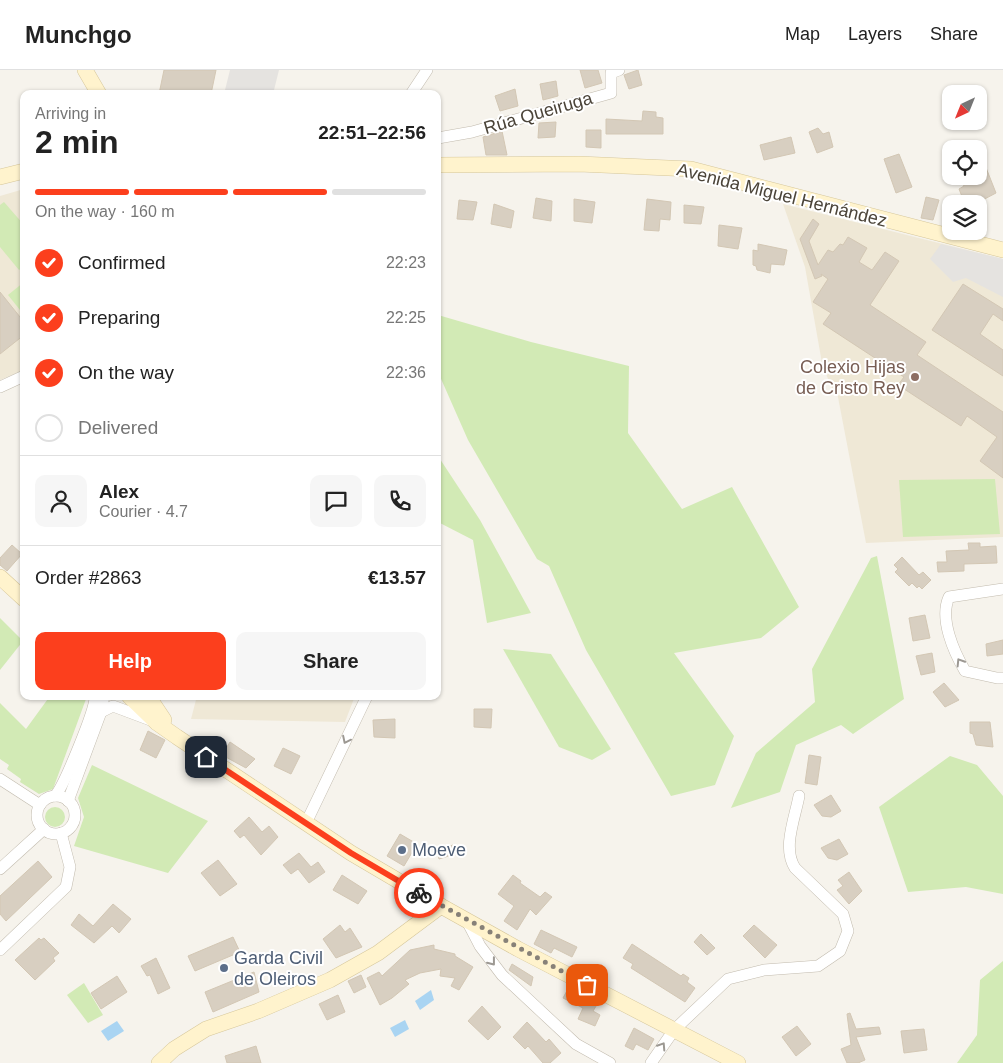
<!DOCTYPE html>
<html lang="en">
<head>
<meta charset="utf-8">
<style>
	body { margin:0; font-family:Arial,sans-serif; background:#f6f6f6; color:#222; height:100vh; display:flex; flex-direction:column; font-size:19px; white-space:nowrap }
	* { box-sizing:border-box; margin:0 }
	p { font-size:16px; color:#767676 }
	.icon { flex:none; width:28px; height:28px; fill:none; stroke:currentColor; stroke-width:2; stroke-linecap:round; stroke-linejoin:round }
	.map { position:relative; flex:1; overflow:hidden }
	.drawer { position:absolute; left:20px; top:20px; width:421px; height:610px; display:flex; flex-direction:column; background:#fff; border-radius:10px; box-shadow:0 1px 4px #0004 }
	.drawer>* { flex:none }
	.needle { width:32px; rotate:223deg }
	.buttons { position:absolute; left:942px; top:15px; display:grid; gap:10px }
	.buttons a { display:grid; place-items:center; width:45px; height:45px; border-radius:10px; background:#fff; box-shadow:0 1px 4px #0004; font-size:25px }
	.pin { position:absolute; display:grid; place-items:center; width:42px; height:42px; color:#fff; margin:-21px; border-radius:10px; box-shadow:0 2px 8px #0006 }
	.courier { position:absolute; display:grid; place-items:center; width:50px; height:50px; margin:-25px; border:4px solid #fc3f1d; border-radius:50%; background:#fff; color:#222; box-shadow:0 1px 6px #0007 }
	.head em { font-style:normal; font-weight:600 }
	.head div { display:flex; flex-direction:column-reverse }
	.head { display:flex; align-items:center; justify-content:space-between; height:85px; padding:0 15px }
	h1 { font-size:32px; font-weight:600; line-height:38px }
	.bar { display:grid; grid-template-columns:repeat(4,1fr); gap:8px 5px; align-content:center; height:60px; padding:0 15px }
	.bar i { height:6px; border-radius:4px; background:#e0e0e0 }
	.bar .selected { background:#fc3f1d }
	.bar p { grid-column:span 4 }
	.line { display:flex; align-items:center; gap:12px; padding:0 15px; border-top:1px solid #e0e0e0 }
	.line div { flex:1 }
	.round { display:grid; place-items:center; flex:none; width:52px; height:52px; border-radius:10px; background:#f6f6f6 }
	ol { padding:0 15px; list-style:none }
	li { display:flex; align-items:center; gap:15px; height:55px }
	li p { margin-inline-start:auto }
	li .icon { padding:5px; border-radius:50%; background:#fc3f1d; color:#fff; stroke-width:4 }
	li:last-child { color:#767676 }
	li i { width:28px; height:28px; border:2px solid #e0e0e0; border-radius:50% }
	.button { display:flex; gap:10px; margin-top:auto; padding:10px 15px }
	.button a { flex:1; height:58px; border-radius:10px; background:#fc3f1d; color:#fff; font-size:20px; font-weight:600; line-height:58px; text-align:center }
	.button a+a { background:#f6f6f6; color:#222 }
	header { display:flex; align-items:center; gap:30px; box-sizing:border-box; height:70px; padding:0 25px; background:#fff; border-bottom:1px solid #e0e0e0 }
	header strong { font-size:24px }
	nav { display:flex; gap:28px; margin-inline-start:auto; font-size:18px }
	.map>svg:first-child { display:block }
	.education { fill:#efe8d6 }
	.green { fill:#d2eab5 }
	.parking { fill:#e5e3e0 }
	.water { fill:#a9d4f2 }
	.building { fill:#d8cfc1; stroke:#d3c7b4 }
	.lines { fill:none; stroke-linecap:round; stroke-linejoin:round }
	.street-casing { stroke:#c2bbae; stroke-width:12 }
	.secondary-casing { stroke:#d6c79b; stroke-width:16 }
	.street { stroke:#fff; stroke-width:11 }
	.secondary { stroke:#fff3cd; stroke-width:15 }
	.oneway { stroke:#9c9892 }
	.done { stroke:#878178; stroke-width:5; stroke-dasharray:0 9 }
	.route { stroke:#fc3f1d; stroke-width:6 }
	.education-dot { fill:#8d6e63; stroke:#fff; stroke-width:2 }
	.service-dot { fill:#5c6f8a; stroke:#fff; stroke-width:2 }
	.labels { text-anchor:middle; dominant-baseline:central; stroke-width:4; stroke-linejoin:round; paint-order:stroke }
	.street-label { font-size:18px; fill:#4b4439; stroke:#fff }
	.education-label { font-size:18px; fill:#785e54; stroke:#fff; text-anchor:end }
	.service-label { font-size:18px; fill:#4e5e75; stroke:#fff; text-anchor:start }
</style>
</head>
<body>
<header>
<strong>Munchgo</strong>
<nav><a>Map</a><a>Layers</a><a>Share</a></nav>
</header>
<div class="map">
<svg width="1003" height="993" viewBox="0 0 1003 993">
	<rect width="100%" height="100%" fill="#f6f3ec"/>
	<g class="education">
		<polygon points="24,119 24,300 0,310 0,126"/>
		<polygon points="783,134 1003,189 1003,467 866,473 837,322 833,322 822,293 805,197"/>
		<polygon points="197,626 355,626 345,652 191,649"/>
	</g>
	<g class="green">
		<polygon points="4,132 24,155 24,196 19,200 0,177 0,135"/>
		<polygon points="24,212 24,245 8,225"/>
		<polygon points="438,245 531,272 629,296 628,363 682,439 732,417 799,537 761,568 674,583 734,666 715,715 671,726 586,580 549,496 537,489 468,370 438,302"/>
		<polygon points="438,386 480,450 531,543 487,553 473,470 438,452"/>
		<polygon points="995,409 1000,464 903,467 899,410"/>
		<polygon points="877,486 904,629 853,664 841,655 796,675 780,722 731,738 756,683 815,632 812,599 871,488"/>
		<polygon points="0,548 23,571 0,600"/>
		<polygon points="503,579 551,584 611,679 592,690 559,677"/>
		<polygon points="50,626 86,626 86,629 53,719 39,724 20,712 21,709 7,699 9,695 0,689 0,633 26,659"/>
		<polygon points="950,686 977,695 1003,726 1003,824 966,817 908,822 879,737"/>
		<polygon points="92,695 208,751 168,803 74,776 84,747 78,728"/>
		<circle cx="55" cy="747" r="10"/>
		<polygon points="1003,891 1003,993 957,993 977,965 980,910"/>
		<polygon points="84,913 103,945 88,953 67,925"/>
	</g>
	<g class="parking">
		<polygon points="230,0 279,0 273,24 224,24"/>
		<polygon points="941,174 1003,189 1003,227 966,208 953,212 930,189"/>
	</g>
	<g class="water">
		<polygon points="431,920 434,930 420,940 415,931"/>
		<polygon points="405,950 409,959 395,967 390,958"/>
		<polygon points="117,951 124,961 108,971 101,961"/>
	</g>
	<g class="building">
		<polygon points="164,0 216,0 211,24 159,24"/>
		<polygon points="580,0 598,0 602,13 585,18"/>
		<polygon points="638,0 642,15 629,19 624,5"/>
		<polygon points="556,11 558,26 543,30 540,14"/>
		<polygon points="515,19 518,36 500,41 495,26"/>
		<polygon points="643,41 656,42 656,47 663,48 663,64 606,64 606,49 642,51"/>
		<polygon points="556,52 555,67 538,68 539,53"/>
		<polygon points="818,58 823,64 829,62 833,77 817,83 809,62"/>
		<polygon points="586,60 601,60 601,78 586,77"/>
		<polygon points="502,61 507,85 486,85 483,67"/>
		<polygon points="791,67 795,83 764,90 760,75"/>
		<polygon points="979,80 996,123 975,134 965,134 959,119 964,116 960,106 979,106"/>
		<polygon points="899,84 912,117 896,123 884,89"/>
		<polygon points="926,127 939,130 933,150 921,148"/>
		<polygon points="536,128 552,131 551,151 533,148"/>
		<polygon points="574,129 595,132 592,153 574,151"/>
		<polygon points="647,129 671,132 670,150 660,149 659,161 644,160"/>
		<polygon points="459,130 477,132 473,150 457,149"/>
		<polygon points="494,134 514,141 511,158 491,154"/>
		<polygon points="684,135 704,137 701,154 684,153"/>
		<polygon points="813,149 819,154 809,171 818,195 828,180 833,182 840,174 843,175 848,167 867,178 859,192 872,200 885,182 899,191 870,235 926,272 917,285 1003,342 1003,408 980,391 997,367 967,346 961,356 898,315 904,307 823,254 831,243 813,232 828,209 821,204 822,206 815,209 800,169"/>
		<polygon points="719,155 742,158 738,179 718,176"/>
		<polygon points="758,174 787,180 784,195 771,194 770,203 757,200 756,196 753,195 753,180 758,181"/>
		<polygon points="963,214 1003,239 1003,251 993,244 980,264 1003,280 1003,306 932,260"/>
		<polygon points="0,222 24,252 24,265 0,284"/>
		<polygon points="968,473 980,473 980,477 996,476 997,493 964,494 964,501 938,502 937,492 947,492 946,481 969,480"/>
		<polygon points="12,475 22,484 7,501 0,495 0,488"/>
		<polygon points="902,487 919,505 923,502 931,510 922,519 919,516 917,518 912,513 909,516 895,502 898,499 894,495"/>
		<polygon points="925,545 930,568 913,571 909,548"/>
		<polygon points="1003,570 1003,584 987,586 986,574"/>
		<polygon points="932,583 935,602 921,605 916,586"/>
		<polygon points="944,613 959,630 945,637 933,622"/>
		<polygon points="474,639 492,639 491,658 474,657"/>
		<polygon points="395,649 395,668 374,667 373,650"/>
		<polygon points="970,652 990,652 993,677 976,675 973,664 970,663"/>
		<polygon points="148,661 165,670 156,688 140,680"/>
		<polygon points="230,672 255,689 246,698 222,685"/>
		<polygon points="283,678 300,686 291,704 274,696"/>
		<polygon points="809,685 821,687 817,715 805,713"/>
		<polygon points="831,725 841,741 831,747 822,746 814,735"/>
		<polygon points="249,747 262,762 269,756 278,767 261,785 244,765 240,768 234,761"/>
		<polygon points="400,764 417,774 404,796 387,786"/>
		<polygon points="839,769 848,784 837,790 828,788 821,778"/>
		<polygon points="453,775 455,784 439,789 437,780"/>
		<polygon points="299,783 311,797 318,792 325,802 309,813 298,799 291,804 283,795"/>
		<polygon points="218,790 237,814 220,826 201,803"/>
		<polygon points="38,791 52,807 6,851 0,844 0,826"/>
		<polygon points="849,802 862,821 849,834 837,820 843,816 838,810"/>
		<polygon points="342,805 367,821 358,834 333,820"/>
		<polygon points="513,805 521,811 520,813 540,827 545,822 552,827 536,845 530,839 517,860 504,851 514,836 498,824"/>
		<polygon points="113,834 131,849 119,863 112,856 94,873 71,855 79,844 93,856"/>
		<polygon points="340,855 345,862 350,858 362,877 336,888 323,869"/>
		<polygon points="754,855 777,875 765,888 743,866"/>
		<polygon points="541,860 577,877 572,887 554,878 551,883 534,874"/>
		<polygon points="701,864 715,878 707,885 694,872"/>
		<polygon points="233,867 240,882 195,901 188,886"/>
		<polygon points="39,868 41,870 44,868 59,883 53,888 55,891 35,910 15,890"/>
		<polygon points="632,874 681,906 683,904 689,908 687,912 695,918 685,932 631,898 633,894 623,888"/>
		<polygon points="434,875 434,879 455,884 455,886 473,897 459,920 451,916 455,908 440,906 441,899 420,903 405,910 409,914 392,928 380,935 367,908 379,902 382,906 410,880"/>
		<polygon points="156,888 170,918 158,924 150,905 147,906 141,896"/>
		<polygon points="512,894 533,907 531,916 509,900"/>
		<polygon points="254,902 259,922 213,942 205,922"/>
		<polygon points="361,905 366,917 354,923 348,911"/>
		<polygon points="117,906 127,922 101,939 91,923"/>
		<polygon points="569,917 598,933 593,941 600,945 595,956 578,949 583,938 563,928"/>
		<polygon points="338,925 345,942 327,950 319,934"/>
		<polygon points="482,936 501,957 488,970 468,951"/>
		<polygon points="850,943 856,959 879,957 881,964 856,967 865,990 858,993 847,993 841,979 851,975 847,944"/>
		<polygon points="527,952 546,972 549,969 561,983 550,993 543,993 528,976 525,979 513,967"/>
		<polygon points="797,956 811,974 796,986 782,967"/>
		<polygon points="634,958 654,969 648,980 636,974 633,980 625,976"/>
		<polygon points="924,959 927,980 904,983 901,961"/>
		<polygon points="256,976 261,993 227,993 225,986"/>
	</g>
	<g class="lines">
		<defs>
			<g id="street">
				<polyline points="411,24 427,0"/>
				<polyline points="438,68 472,62 611,23 611,3 619,0"/>
				<polyline points="0,317 24,306"/>
				<path d="M 1003,519 L 949,527 C 939,549 954,582 965,601 L 997,608 L 1003,608"/>
				<polyline points="101,642 113,636 153,651"/>
				<polyline points="0,709 40,735"/>
				<path d="M 55,726 C 64,716 96,639 95,626"/>
				<circle cx="56" cy="745" r="19"/>
				<polyline points="68,731 101,642 104,626"/>
				<polyline points="306,753 367,626"/>
				<polyline points="0,799 44,759"/>
				<polyline points="467,851 480,876 502,905 576,974 610,993"/>
				<polyline points="0,880 66,817 70,797 61,763"/>
				<path d="M 651,993 L 674,960 L 728,909 L 764,900 L 818,896 L 840,881 L 848,861 L 843,844 L 795,798 C 782,778 795,748 799,726"/>
			</g>
			<g id="secondary">
				<polyline points="85,0 99,24"/>
				<polyline points="438,95 579,94 691,99 1003,180"/>
				<polyline points="0,107 24,101"/>
				<polyline points="0,507 24,529"/>
				<polyline points="129,626 157,653 177,667 351,783 441,836 518,879 738,993"/>
				<polyline points="148,626 164,650"/>
				<polyline points="159,993 174,979 206,959 258,941 330,910 378,883 441,836"/>
			</g>
		</defs>
		<use href="#street" class="street-casing"/>
		<use href="#secondary" class="secondary-casing"/>
		<use href="#street" class="street"/>
		<use href="#secondary" class="secondary"/>
	</g>
	<defs><path id="oneway-chevron" d="M-2-3.5L2.5 0L-2 3.5" fill="none" stroke-width="1.6" stroke-linecap="round" stroke-linejoin="round" transform="scale(1.25)"/></defs>
	<g class="oneway">
		<use href="#oneway-chevron" transform="translate(960 592) rotate(-122)"/>
		<use href="#oneway-chevron" transform="translate(346 670) rotate(116)"/>
		<use href="#oneway-chevron" transform="translate(492 892) rotate(52)"/>
		<use href="#oneway-chevron" transform="translate(662 976) rotate(-57)"/>
	</g>
	<g class="lines">
		<polyline class="done" points="419,823 587,915"/>
		<polyline class="route" points="206,687 351,783 419,823"/>
	</g>
	<circle class="education-dot" cx="915" cy="307" r="5"/>
	<g class="service-dot">
		<circle cx="402" cy="780" r="5"/>
		<circle cx="224" cy="898" r="5"/>
	</g>
	<g class="labels">
		<g class="street-label">
			<text transform="translate(538 43) rotate(-16)">Rúa Queiruga</text>
			<text transform="translate(782 125) rotate(14)">Avenida Miguel Hernández</text>
		</g>
		<g class="education-label">
			<text x="905" y="297">Colexio Hijas<tspan x="905" dy="21">de Cristo Rey</tspan></text>
		</g>
		<g class="service-label">
			<text x="412" y="780">Moeve</text>
			<text x="234" y="888">Garda Civil<tspan x="234" dy="21">de Oleiros</tspan></text>
		</g>
	</g>
</svg>
<div class="buttons">
<a><svg class="needle" viewBox="-14 -14 28 28"><path d="M0-13l5 13h-10z" fill="#e53935"/><path d="M0 13l5-13h-10z" fill="#767676"/></svg></a>
<a><svg class="icon" aria-label="locate" viewBox="0 0 24 24"><circle cx="12" cy="12" r="6"/><path d="M12 2v4M12 18v4M2 12h4M18 12h4"/></svg></a>
<a><svg class="icon" aria-label="layers" viewBox="0 0 24 24"><path d="M12 4l9 5-9 5-9-5zM3 14l9 5 9-5"/></svg></a>
</div>
<div class="pin" style="left:587px;top:915px;background:#ea580c"><svg class="icon" aria-label="bag" viewBox="0 0 24 24"><path d="M5 8h14l-1 12H6zM9 8a3 3 0 0 1 6 0"/></svg></div>
<div class="pin" style="left:206px;top:687px;background:#1f2937"><svg class="icon" aria-label="home" viewBox="0 0 24 24"><path d="M3 11l9-7 9 7M6 9v11h12V9"/></svg></div>
<div class="courier" style="left:419px;top:823px"><svg class="icon" aria-label="bike" viewBox="0 0 24 24"><circle cx="6" cy="16" r="4"/><circle cx="18" cy="16" r="4"/><path d="M6 16l4-8h5l3 8M10 8l3 8H6M13 5h3"/></svg></div>
<section class="drawer">
<div class="head"><div><h1>2 min</h1><p>Arriving in</p></div><em>22:51–22:56</em></div>
<div class="bar"><i class="selected"></i><i class="selected"></i><i class="selected"></i><i></i><p>On the way · 160 m</p></div>
<ol>
<li><svg class="icon" aria-label="check" viewBox="0 0 24 24"><path d="M5 12l5 5 9-10"/></svg>Confirmed<p>22:23</p></li>
<li><svg class="icon" aria-label="check" viewBox="0 0 24 24"><path d="M5 12l5 5 9-10"/></svg>Preparing<p>22:25</p></li>
<li><svg class="icon" aria-label="check" viewBox="0 0 24 24"><path d="M5 12l5 5 9-10"/></svg>On the way<p>22:36</p></li>
<li><i></i>Delivered</li>
</ol>
<div class="line" style="height:90px"><a class="round"><svg class="icon" aria-label="person" viewBox="0 0 24 24"><circle cx="12" cy="8" r="4"/><path d="M4 21q1-7 8-7t8 7"/></svg></a><div><b>Alex</b><p>Courier · 4.7</p></div><a class="round"><svg class="icon" aria-label="chat" viewBox="0 0 24 24"><path d="M4 5h16v11H9l-5 4z"/></svg></a><a class="round"><svg class="icon" aria-label="phone" viewBox="0 0 24 24"><path d="M5 4h4l2 5-3 2q2 4 5 5l2-3 5 2v4C11 20 4 13 5 4z"/></svg></a></div>
<div class="line" style="height:65px"><div>Order #2863</div><b>€13.57</b></div>
<div class="button"><a>Help</a><a>Share</a></div>
</section>
</div>
</body>
</html>
